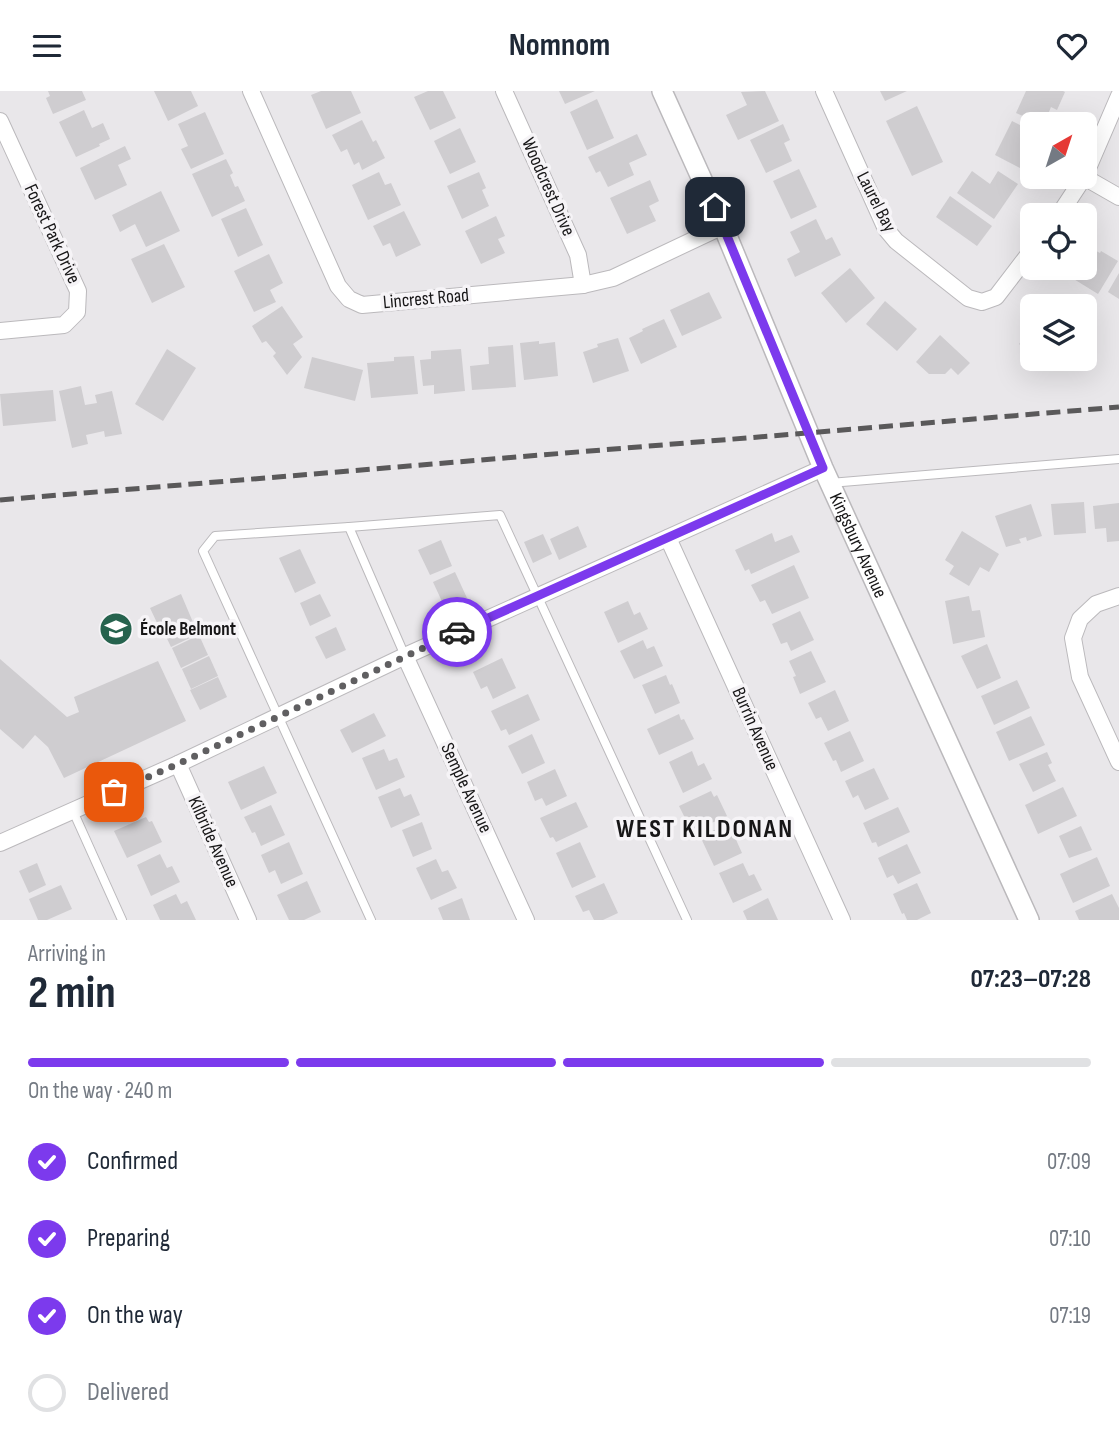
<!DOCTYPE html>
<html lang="en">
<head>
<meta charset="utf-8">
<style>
	body { margin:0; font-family:"Sofia Sans Condensed",sans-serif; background:#f2f2f3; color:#1f2937; height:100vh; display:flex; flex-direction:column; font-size:26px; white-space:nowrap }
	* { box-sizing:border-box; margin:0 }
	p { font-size:23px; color:#747a83 }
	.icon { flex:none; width:38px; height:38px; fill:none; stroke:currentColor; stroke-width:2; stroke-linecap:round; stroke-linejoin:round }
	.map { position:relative; height:829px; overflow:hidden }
	.side { display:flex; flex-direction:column; background:#fff; flex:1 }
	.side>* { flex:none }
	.needle { width:46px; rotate:39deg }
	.fabs { position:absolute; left:1020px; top:21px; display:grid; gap:14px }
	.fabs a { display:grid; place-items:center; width:77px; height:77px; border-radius:10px; background:#fff; box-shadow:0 7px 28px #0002; font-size:35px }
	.pin { position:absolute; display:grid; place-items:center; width:60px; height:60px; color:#fff; margin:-30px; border-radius:14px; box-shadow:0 4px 10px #0006 }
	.courier { position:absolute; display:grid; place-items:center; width:70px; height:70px; margin:-35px; border:5px solid #7c3aed; border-radius:50%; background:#fff; color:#222; box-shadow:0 2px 9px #0007 }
	.summary em { font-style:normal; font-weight:700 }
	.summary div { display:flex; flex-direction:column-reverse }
	.summary { display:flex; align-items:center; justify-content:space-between; height:119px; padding:0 28px }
	h1 { font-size:46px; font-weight:700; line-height:52px }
	.bar { display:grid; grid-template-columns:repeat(4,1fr); gap:10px 7px; align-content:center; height:84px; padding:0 28px }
	.bar i { height:9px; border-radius:5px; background:#e0e1e3 }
	.bar .selected { background:#7c3aed }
	.bar p { grid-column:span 4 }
	ol { padding:0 28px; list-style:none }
	li { display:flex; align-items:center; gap:21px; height:77px }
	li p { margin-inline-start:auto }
	li .icon { padding:7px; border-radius:50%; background:#7c3aed; color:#fff; stroke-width:4 }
	li:last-child { color:#747a83 }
	li i { width:38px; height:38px; border:4px solid #e0e1e3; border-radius:50% }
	header { display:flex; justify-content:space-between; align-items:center; height:91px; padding:0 28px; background:#fff; font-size:32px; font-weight:700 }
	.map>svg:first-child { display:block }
	.building { fill:#cfcdd0 }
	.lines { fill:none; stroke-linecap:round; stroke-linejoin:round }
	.service-casing { stroke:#bbb9bc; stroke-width:10 }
	.minor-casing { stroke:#bbb9bc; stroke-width:18 }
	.tertiary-casing { stroke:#bbb9bc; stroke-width:22 }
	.service { stroke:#fff; stroke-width:8 }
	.minor { stroke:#fff; stroke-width:16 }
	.tertiary { stroke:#fff; stroke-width:19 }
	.rail { stroke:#5a595a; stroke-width:5; stroke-dasharray:14 7; stroke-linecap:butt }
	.done { stroke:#605f61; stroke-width:7; stroke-dasharray:0 12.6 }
	.route { stroke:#7c3aed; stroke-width:9 }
	.labels { text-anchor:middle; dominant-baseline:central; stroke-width:7; stroke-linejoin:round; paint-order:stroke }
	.street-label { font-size:19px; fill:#171617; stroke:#f6f4f7 }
	.poi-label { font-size:19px; font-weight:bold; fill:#171617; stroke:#f6f4f7; text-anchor:start }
	.district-label { font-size:26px; font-weight:bold; letter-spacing:2px; fill:#171617; stroke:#f6f4f7 }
</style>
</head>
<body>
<header><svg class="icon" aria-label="menu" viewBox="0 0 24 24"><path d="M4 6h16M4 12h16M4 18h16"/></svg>Nomnom<svg class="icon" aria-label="heart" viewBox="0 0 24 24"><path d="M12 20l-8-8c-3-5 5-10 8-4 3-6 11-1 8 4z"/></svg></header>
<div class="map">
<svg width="1119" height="829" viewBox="0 0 1119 829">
	<rect width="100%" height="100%" fill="#e9e7ea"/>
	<g class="building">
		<polygon points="48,0 82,0 86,9 53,23 46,7 50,5"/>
		<polygon points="154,0 191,0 198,15 168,30"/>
		<polygon points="321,0 351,0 361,22 326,38 311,4"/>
		<polygon points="428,0 443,0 456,27 430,39 414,6"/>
		<polygon points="559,0 595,0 565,13"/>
		<polygon points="765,0 779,30 738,49 726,24 747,14 741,1"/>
		<polygon points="880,0 907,0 885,10"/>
		<polygon points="1026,0 1063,0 1065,1 1057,19 1051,16 1044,33 1041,33 1016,22"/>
		<polygon points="597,8 614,47 587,59 570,21"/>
		<polygon points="917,15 943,71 912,85 886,30"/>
		<polygon points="84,19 92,37 103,32 110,48 99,53 100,55 76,66 59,31"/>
		<polygon points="205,21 224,63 191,78 181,58 188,55 178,33"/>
		<polygon points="362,29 373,51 376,49 385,67 362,79 359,71 354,74 347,58 341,61 332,44"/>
		<polygon points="1012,30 1032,40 1032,67 1027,64 1020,77 995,64"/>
		<polygon points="783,33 790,49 784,52 792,70 766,82 750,49"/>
		<polygon points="460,37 476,71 450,83 434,50"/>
		<polygon points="637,43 647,64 629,72 634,84 608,96 600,80 596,82 588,66"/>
		<polygon points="125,55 131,68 118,74 127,94 95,109 80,77"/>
		<polygon points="226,68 233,82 230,84 235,96 238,95 245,110 212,126 192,83"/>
		<polygon points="799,78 817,116 791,128 773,90"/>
		<polygon points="972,80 990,93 998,80 1018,93 994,128 957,102"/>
		<polygon points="379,81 385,94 391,92 401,114 368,129 352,94"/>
		<polygon points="479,81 486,97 482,99 489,115 462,128 447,95"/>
		<polygon points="650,89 659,110 649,115 656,130 627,143 610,107"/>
		<polygon points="161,100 180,140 146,156 135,133 120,141 112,124"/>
		<polygon points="950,105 992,135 977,155 936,126"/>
		<polygon points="246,117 263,154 238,166 221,128"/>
		<polygon points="404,120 421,154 396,166 390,152 383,155 373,135"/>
		<polygon points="496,125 505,145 498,148 505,162 481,173 465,140"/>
		<polygon points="816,128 826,149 832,146 841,164 795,186 787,168 800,161 790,141"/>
		<polygon points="164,153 185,196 152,212 131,168"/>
		<polygon points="1085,154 1100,162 1101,160 1118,170 1098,203 1064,182 1067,177 1085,177"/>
		<polygon points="269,163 283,192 270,199 276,211 254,221 234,180"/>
		<polygon points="850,177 875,207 846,232 821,202"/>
		<polygon points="1119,182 1119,208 1108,201"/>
		<polygon points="709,201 722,227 682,245 670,219"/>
		<polygon points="885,210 917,238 897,260 866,233"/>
		<polygon points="282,215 303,246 293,253 302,266 287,284 273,265 276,262 266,250 262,252 252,235"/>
		<polygon points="1032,226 1032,264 1019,253 1027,243 1025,241 1028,238 1025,236"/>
		<polygon points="664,228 677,256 641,273 629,247 643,240 642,238"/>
		<polygon points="940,244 970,272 958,284 951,277 945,283 929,283 916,271"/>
		<polygon points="618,247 629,280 593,292 583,261 598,256 597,253"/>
		<polygon points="539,250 539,253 555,251 558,285 524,289 520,252"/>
		<polygon points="513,254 516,296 472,299 470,275 489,273 488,256"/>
		<polygon points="167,258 196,277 163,330 135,313"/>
		<polygon points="461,258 465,300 434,303 434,294 423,295 420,269 431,268 431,260"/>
		<polygon points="414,265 418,303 371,307 367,272 394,270 394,266"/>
		<polygon points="312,266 363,279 355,310 304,297"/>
		<polygon points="81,295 85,314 97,312 95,304 112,300 122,343 105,346 104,340 86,344 88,353 72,357 59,300"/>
		<polygon points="53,299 56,330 3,335 0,303"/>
		<polygon points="1084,411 1086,442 1054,444 1051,413"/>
		<polygon points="1119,412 1119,450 1107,451 1106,437 1095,438 1093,415"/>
		<polygon points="1031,413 1042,445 1027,450 1026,446 1019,448 1021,452 1006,456 995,425"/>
		<polygon points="578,435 587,456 559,469 550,448"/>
		<polygon points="962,440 999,463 989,481 980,476 969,495 949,483 954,475 945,469"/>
		<polygon points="772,442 775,451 792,444 800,461 751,483 749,478 745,480 735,459"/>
		<polygon points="543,443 552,463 533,472 524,451"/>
		<polygon points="441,449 452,475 430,484 418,459"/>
		<polygon points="300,458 316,492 295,502 279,467"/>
		<polygon points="794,474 809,507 772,523 765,509 760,511 751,494"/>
		<polygon points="455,481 467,507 445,517 433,491"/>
		<polygon points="181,503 198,543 171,556 161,535 159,536 150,517"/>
		<polygon points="320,503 331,525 310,535 300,512"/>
		<polygon points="969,505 972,520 980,519 985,546 953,553 945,510"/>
		<polygon points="628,510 634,524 640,521 648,538 618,552 604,521"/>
		<polygon points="800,520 814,549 791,560 787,551 781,553 772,533"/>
		<polygon points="336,536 346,559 326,568 315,546"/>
		<polygon points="199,544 208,564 181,577 172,557"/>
		<polygon points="643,549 647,558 654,555 663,575 634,588 620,560"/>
		<polygon points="987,553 1001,587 977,598 961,565"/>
		<polygon points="811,560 826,591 800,603 793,586 796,585 789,570"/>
		<polygon points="209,565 218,585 191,598 182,578"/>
		<polygon points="502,567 516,597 493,608 487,595 481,598 473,581"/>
		<polygon points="0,568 67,626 79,621 74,606 158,570 186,630 64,687 48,656 35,644 23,658 0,638"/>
		<polygon points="666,584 670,594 672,593 680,612 655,623 642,594"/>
		<polygon points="218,586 227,606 200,619 190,599"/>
		<polygon points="1017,589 1030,617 994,634 981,605"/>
		<polygon points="835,599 849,630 828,640 821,626 816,628 808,612"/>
		<polygon points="528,603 540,629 509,644 506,638 501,640 491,620"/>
		<polygon points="374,622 386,645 352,662 340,639"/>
		<polygon points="679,623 681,629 684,628 694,648 659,664 647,638"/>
		<polygon points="1031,625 1045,654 1009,670 996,641"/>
		<polygon points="850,640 864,670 841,681 836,669 833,670 824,652"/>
		<polygon points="532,643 545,672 522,683 508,655"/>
		<polygon points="384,658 389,670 397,667 405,686 376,699 362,667"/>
		<polygon points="692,660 698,675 704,672 712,688 683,702 669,671"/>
		<polygon points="1047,661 1052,672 1048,674 1056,690 1033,701 1019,673"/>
		<polygon points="264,675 277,702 241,719 228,691"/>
		<polygon points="874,677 889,708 865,719 858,704 853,707 845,690"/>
		<polygon points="555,678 567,705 546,715 542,707 535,710 527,691"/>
		<polygon points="1063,696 1077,725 1038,743 1025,714"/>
		<polygon points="400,697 404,706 411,703 420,724 391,737 378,706"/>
		<polygon points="711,700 714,706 717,704 727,725 692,741 679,715"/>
		<polygon points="576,711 588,736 556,751 553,746 550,747 540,727"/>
		<polygon points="271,714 285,744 261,755 255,741 252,742 244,726"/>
		<polygon points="898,716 910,741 878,756 876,751 872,752 863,732"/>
		<polygon points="146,726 149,731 152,730 162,751 127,767 114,740"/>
		<polygon points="422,731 432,758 413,766 402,739"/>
		<polygon points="724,735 728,744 733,742 742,762 714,775 700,745"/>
		<polygon points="1081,735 1092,759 1069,767 1059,745"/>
		<polygon points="289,751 303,783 281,793 275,779 269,782 261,764"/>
		<polygon points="580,751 596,786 572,797 556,762"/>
		<polygon points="907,753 921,782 898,793 893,784 887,787 878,767"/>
		<polygon points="160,763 167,777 172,775 180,791 151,805 137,774"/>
		<polygon points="1097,766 1110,795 1073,812 1060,783"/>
		<polygon points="436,768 442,781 448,779 457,797 431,809 416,777"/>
		<polygon points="37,772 46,794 29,802 19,780"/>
		<polygon points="743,772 749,785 754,783 762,799 733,812 719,782"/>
		<polygon points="307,790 321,821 304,829 289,829 277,804"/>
		<polygon points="604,792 618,822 603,829 594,829 589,819 583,821 575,805"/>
		<polygon points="917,792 931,822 917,829 907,829 904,822 902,823 893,803"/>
		<polygon points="61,794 72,818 47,829 38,829 29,808"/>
		<polygon points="176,803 181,813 187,810 196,829 160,829 153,814"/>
		<polygon points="1112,803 1119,817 1119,829 1079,829 1075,820"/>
		<polygon points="462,807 470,829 443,829 438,817"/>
		<polygon points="768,807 778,829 747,829 743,820"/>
	</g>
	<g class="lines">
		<defs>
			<g id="service">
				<polyline points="830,392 1119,368"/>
				<polyline points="349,436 500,424 687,829"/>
				<polyline points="73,720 122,829"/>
				<polyline points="371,829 203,460 215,445 349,436 405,565"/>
			</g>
			<g id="minor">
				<polyline points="251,0 338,195 349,208 362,214 583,194 613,187 723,135"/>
				<polyline points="504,0 578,164 583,194"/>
				<polyline points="824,0 886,138 896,150 968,207 982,211 996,206 1032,159"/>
				<polyline points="0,30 78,200 77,221 64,234 0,240"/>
				<polyline points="1085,84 1119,5"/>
				<polyline points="1084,86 1119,106"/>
				<polyline points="1059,124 1084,86"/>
				<polyline points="668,447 842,829"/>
				<polyline points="1119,505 1096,513 1080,528 1073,547 1080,586 1119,671"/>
				<polyline points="405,565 526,829"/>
				<polyline points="178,673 248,829"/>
				<polyline points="0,752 178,673 405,565 823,377"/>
			</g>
			<g id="tertiary">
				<path id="s1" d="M 662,0 L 723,135 L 823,377 L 1029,829"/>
			</g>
		</defs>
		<use href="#service" class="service-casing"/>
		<use href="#minor" class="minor-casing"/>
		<use href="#tertiary" class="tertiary-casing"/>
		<use href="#service" class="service"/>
		<use href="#minor" class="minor"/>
		<use href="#tertiary" class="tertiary"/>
		<polyline class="rail" points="0,409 1119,316"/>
	</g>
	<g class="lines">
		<polyline class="done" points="114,701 178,673 457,541"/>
		<polyline class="route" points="457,541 823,377 715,116"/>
	</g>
	<defs>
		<symbol id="school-disc" viewBox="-11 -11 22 22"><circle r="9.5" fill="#26634e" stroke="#f6f4f7"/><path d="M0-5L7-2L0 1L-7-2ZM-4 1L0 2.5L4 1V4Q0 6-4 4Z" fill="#fff"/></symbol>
	</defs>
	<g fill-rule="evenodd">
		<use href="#school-disc" x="97" y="519" width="38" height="38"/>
	</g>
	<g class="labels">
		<g class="street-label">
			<text transform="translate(548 96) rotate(66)">Woodcrest Drive</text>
			<text transform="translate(876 111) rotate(63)">Laurel Bay</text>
			<text transform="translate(52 143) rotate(65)">Forest Park Drive</text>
			<text transform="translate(426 208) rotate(-5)">Lincrest Road</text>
			<text stroke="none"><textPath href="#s1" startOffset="495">Kingsbury Avenue</textPath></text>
			<text transform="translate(755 638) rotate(66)">Burrin Avenue</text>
			<text transform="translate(466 697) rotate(65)">Semple Avenue</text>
			<text transform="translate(213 751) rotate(66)">Kilbride Avenue</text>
		</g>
		<g class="poi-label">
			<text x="140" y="538">École Belmont</text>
		</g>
		<g class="district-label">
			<text x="705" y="738">WEST KILDONAN</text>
		</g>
	</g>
</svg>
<div class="fabs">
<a><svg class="needle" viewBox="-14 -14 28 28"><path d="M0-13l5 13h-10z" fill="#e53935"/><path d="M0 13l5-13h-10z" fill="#747a83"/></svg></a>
<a><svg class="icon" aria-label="locate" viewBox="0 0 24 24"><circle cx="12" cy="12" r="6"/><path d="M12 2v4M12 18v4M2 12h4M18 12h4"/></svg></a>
<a><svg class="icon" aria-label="layers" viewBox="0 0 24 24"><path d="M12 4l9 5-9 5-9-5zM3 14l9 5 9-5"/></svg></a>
</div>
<div class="pin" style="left:114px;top:701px;background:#ea580c"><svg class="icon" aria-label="bag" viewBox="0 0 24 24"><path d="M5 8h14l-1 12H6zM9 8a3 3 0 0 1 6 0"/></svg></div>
<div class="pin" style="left:715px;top:116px;background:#1f2937"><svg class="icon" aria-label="home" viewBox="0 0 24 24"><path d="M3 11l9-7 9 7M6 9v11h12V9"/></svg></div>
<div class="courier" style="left:457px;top:541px"><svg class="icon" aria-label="car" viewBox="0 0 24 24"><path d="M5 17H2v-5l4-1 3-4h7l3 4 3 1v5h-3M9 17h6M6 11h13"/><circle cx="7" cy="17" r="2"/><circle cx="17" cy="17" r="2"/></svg></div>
</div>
<section class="side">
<div class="summary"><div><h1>2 min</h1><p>Arriving in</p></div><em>07:23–07:28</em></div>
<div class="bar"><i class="selected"></i><i class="selected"></i><i class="selected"></i><i></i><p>On the way · 240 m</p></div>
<ol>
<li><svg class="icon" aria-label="check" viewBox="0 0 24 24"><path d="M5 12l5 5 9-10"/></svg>Confirmed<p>07:09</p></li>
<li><svg class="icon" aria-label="check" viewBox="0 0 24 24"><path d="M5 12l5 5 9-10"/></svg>Preparing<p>07:10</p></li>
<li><svg class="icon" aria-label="check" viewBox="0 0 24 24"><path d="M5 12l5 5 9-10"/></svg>On the way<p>07:19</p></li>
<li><i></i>Delivered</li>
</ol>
</section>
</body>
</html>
